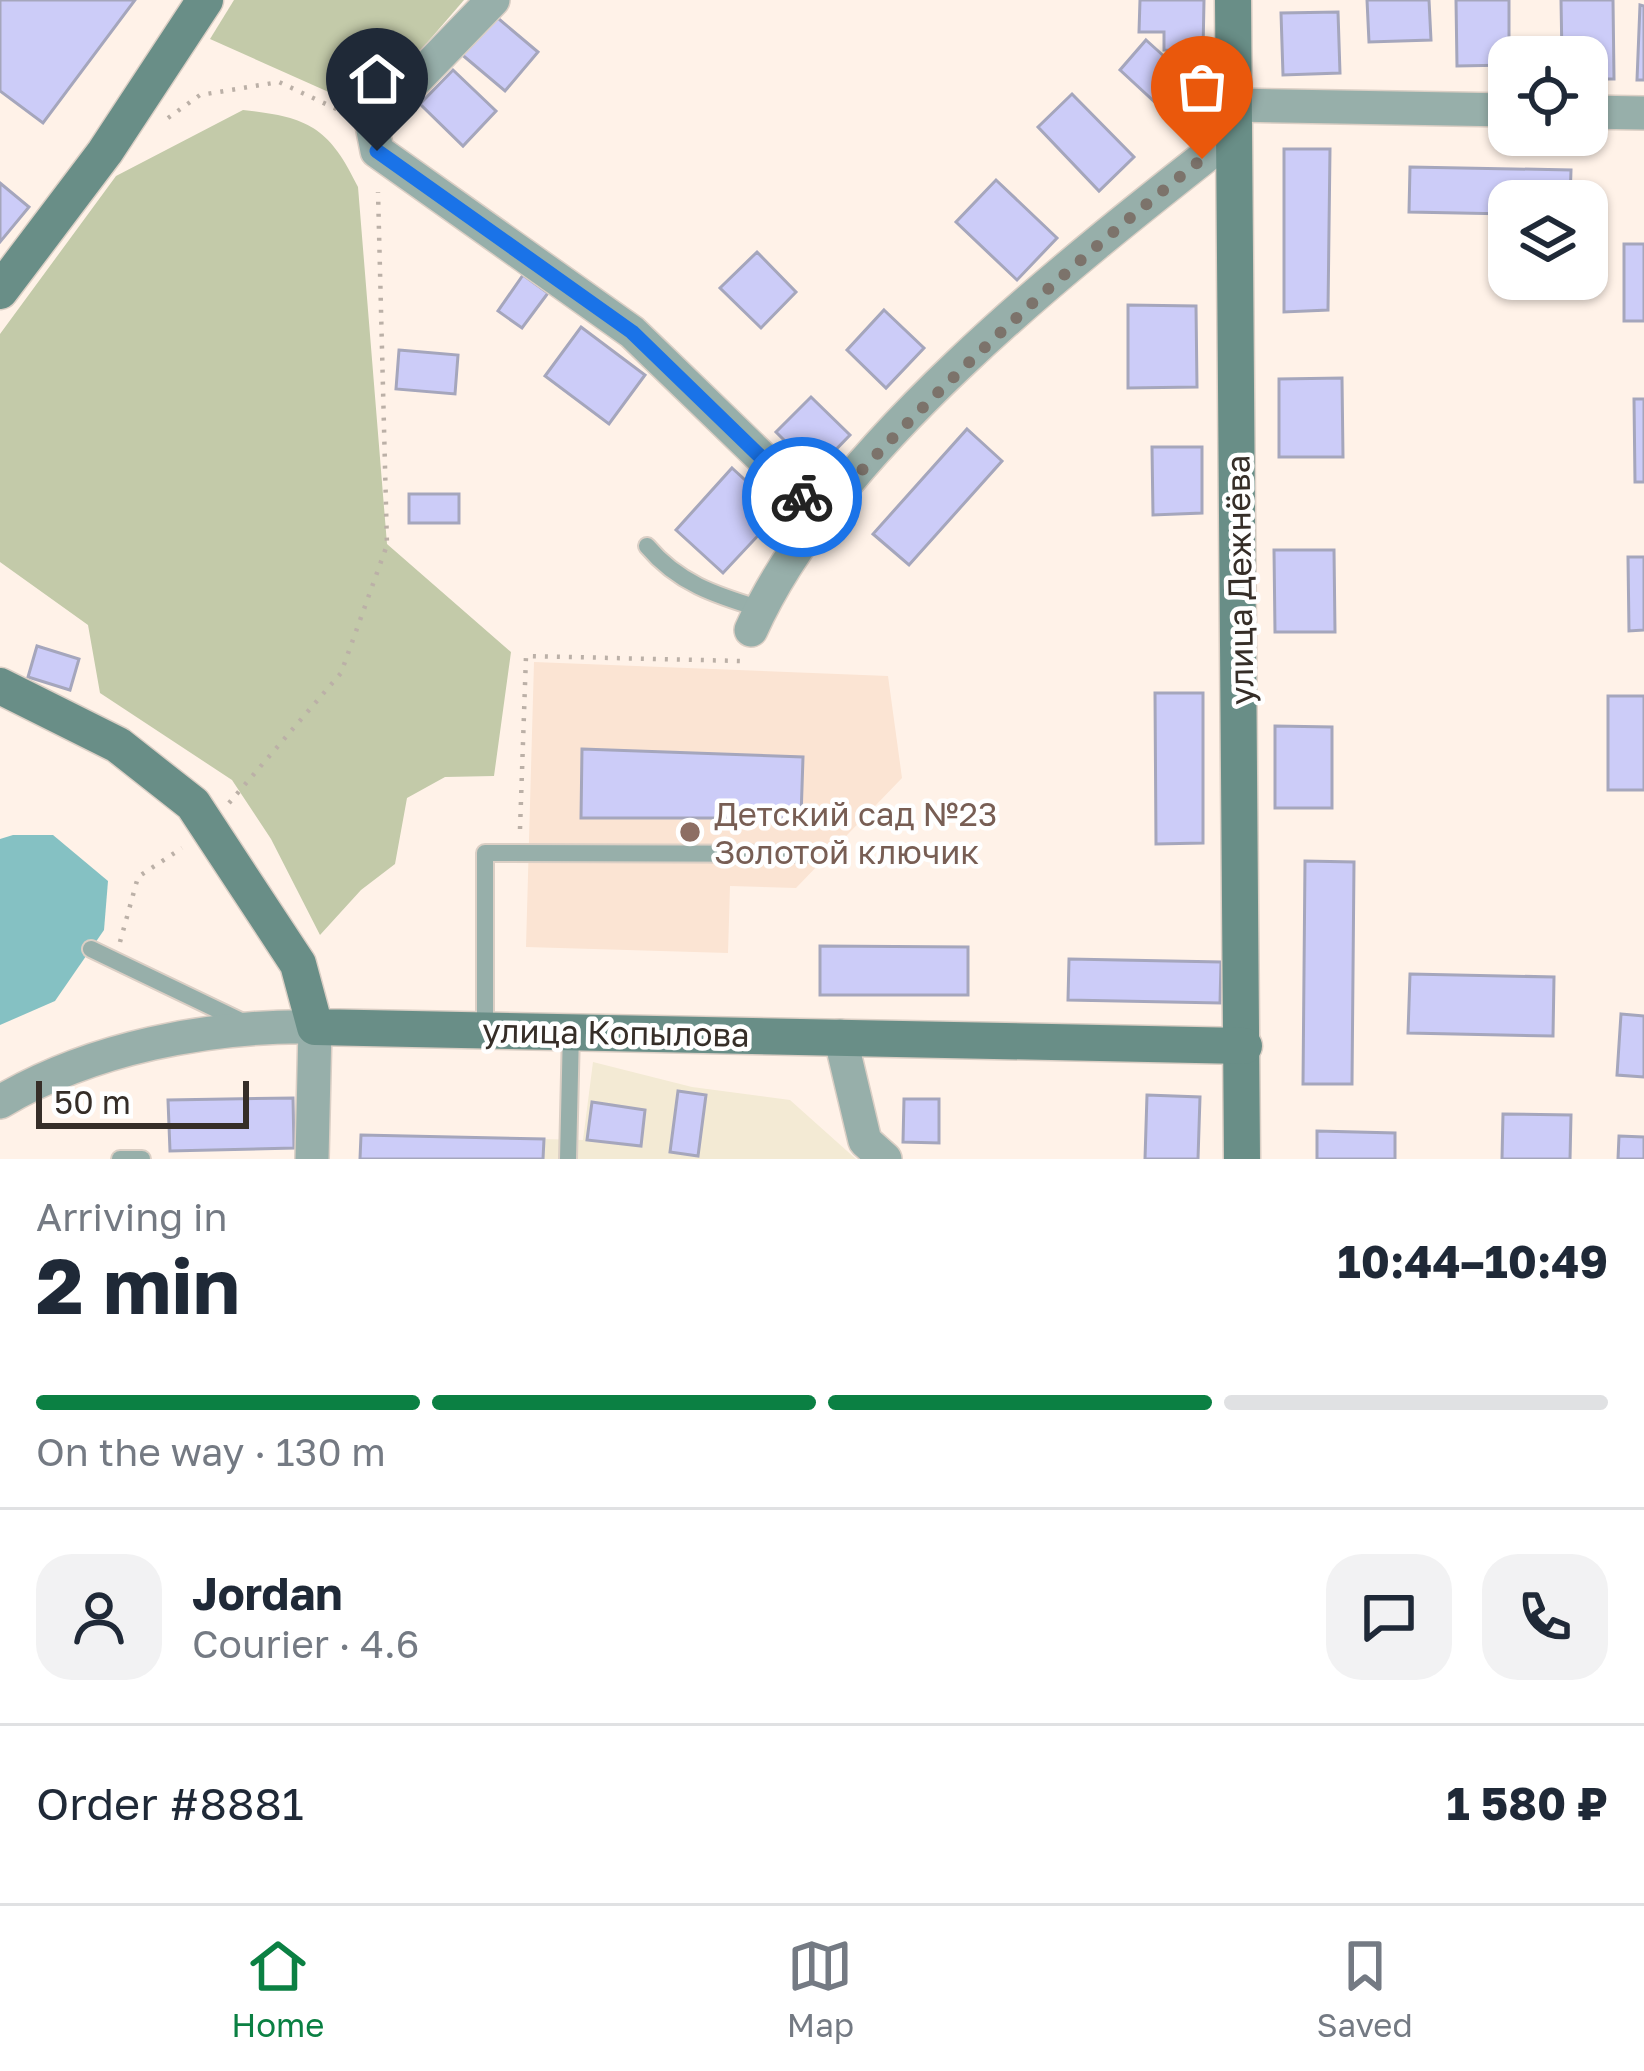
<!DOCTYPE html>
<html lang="en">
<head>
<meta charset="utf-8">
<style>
	body { margin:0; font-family:"Golos Text",sans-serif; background:#f2f2f3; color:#1f2937; height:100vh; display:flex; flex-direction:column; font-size:45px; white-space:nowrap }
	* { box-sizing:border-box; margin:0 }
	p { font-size:39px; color:#747a83 }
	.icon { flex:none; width:66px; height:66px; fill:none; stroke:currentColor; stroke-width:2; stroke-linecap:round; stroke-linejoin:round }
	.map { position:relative; height:1159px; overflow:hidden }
	.details { display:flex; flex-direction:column; background:#fff; flex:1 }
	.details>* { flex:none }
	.controls { position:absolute; left:1488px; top:36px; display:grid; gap:24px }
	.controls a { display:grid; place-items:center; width:120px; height:120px; border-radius:24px; background:#fff; box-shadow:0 3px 9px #0004; font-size:60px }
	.scale { position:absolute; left:36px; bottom:30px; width:213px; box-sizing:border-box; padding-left:12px; border:6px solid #362e28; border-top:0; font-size:33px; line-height:42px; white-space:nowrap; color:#362e28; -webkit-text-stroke:9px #fff; paint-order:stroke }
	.pin { position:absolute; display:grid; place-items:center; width:102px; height:102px; color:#fff; margin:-123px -51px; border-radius:50% 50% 50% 0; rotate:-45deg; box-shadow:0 0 12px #0007 }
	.pin .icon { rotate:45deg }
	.courier { position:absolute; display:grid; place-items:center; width:120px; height:120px; margin:-60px; border:9px solid #1a73e8; border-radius:50%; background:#fff; color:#222; box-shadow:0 3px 15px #0007 }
	.overview em { font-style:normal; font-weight:700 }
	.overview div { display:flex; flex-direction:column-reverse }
	.overview { display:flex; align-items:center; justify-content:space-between; height:204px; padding:0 36px }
	h1 { font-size:78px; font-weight:700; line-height:90px }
	.bar { display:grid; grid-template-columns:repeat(4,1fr); gap:18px 12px; align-content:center; height:144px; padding:0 36px }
	.bar i { height:15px; border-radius:9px; background:#e0e1e3 }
	.bar .selected { background:#0b8043 }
	.bar p { grid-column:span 4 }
	.line { display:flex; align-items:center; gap:30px; padding:0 36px; border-top:3px solid #e0e1e3 }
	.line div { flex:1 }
	.round { display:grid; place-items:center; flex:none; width:126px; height:126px; border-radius:36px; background:#f2f2f3 }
	.tab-bar { display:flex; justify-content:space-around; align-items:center; height:168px; border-top:3px solid #e0e1e3; background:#fff; font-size:33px; color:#747a83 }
	.tab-bar a { display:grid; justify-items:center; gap:6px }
	.tab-bar .selected { color:#0b8043 }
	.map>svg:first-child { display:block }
	.commercial { fill:#f3ead4 }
	.built { fill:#fbe4d3 }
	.green { fill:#c3caa9 }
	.water { fill:#85c1c3 }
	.building { fill:#ccccf8; stroke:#a5a6bc; stroke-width:3 }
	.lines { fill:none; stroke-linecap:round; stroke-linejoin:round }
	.lane-casing { stroke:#dbcfc5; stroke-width:20 }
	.street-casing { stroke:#dbcfc5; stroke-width:36 }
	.secondary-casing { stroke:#dbcfc5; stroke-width:39 }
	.path { stroke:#bbb0a7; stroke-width:4.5; stroke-dasharray:3 9; stroke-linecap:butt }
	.lane { stroke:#97afaa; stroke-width:16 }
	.street { stroke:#97afaa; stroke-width:33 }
	.secondary { stroke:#698e87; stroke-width:36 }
	.done { stroke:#7c736b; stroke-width:12; stroke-dasharray:0 21.6 }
	.route { stroke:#1a73e8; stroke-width:15 }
	.education-dot { fill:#8d6e63; stroke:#fff; stroke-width:4.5 }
	.labels { text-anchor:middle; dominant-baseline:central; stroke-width:9; stroke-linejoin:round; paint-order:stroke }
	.street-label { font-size:33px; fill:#362e28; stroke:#fff }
	.education-label { font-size:33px; fill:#785e54; stroke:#fff; text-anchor:start }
</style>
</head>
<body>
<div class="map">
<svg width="1644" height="1159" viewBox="0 0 1644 1159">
	<rect width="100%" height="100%" fill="#fff2e8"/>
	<polygon class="commercial" points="593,1062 692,1087 790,1100 856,1159 360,1159 361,1135 583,1140"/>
	<polygon class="built" points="534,662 888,676 902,778 796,888 730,886 728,953 526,947"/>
	<g class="green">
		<polygon points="234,0 464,0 369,110 210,39"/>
		<path d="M 243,110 C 308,117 329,127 358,187 L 387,544 L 511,652 L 494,776 L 445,777 L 407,798 L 395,864 L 361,890 L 320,935 L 271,839 L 232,780 L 100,693 L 88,625 L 0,562 L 0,334 L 116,176 Z"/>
	</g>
	<polygon class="water" points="13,835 53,835 108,881 104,930 55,1001 0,1025 0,839"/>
	<g class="building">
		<polygon points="0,0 135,0 43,123 0,91"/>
		<polygon points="1140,0 1204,0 1203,51 1164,50 1164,32 1139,32"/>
		<polygon points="1367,0 1429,0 1431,40 1369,42"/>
		<polygon points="1456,0 1509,0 1509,65 1457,66"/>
		<polygon points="1561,0 1613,0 1614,79 1587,79 1587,57 1562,57"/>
		<polygon points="1640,5 1644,6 1644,80 1637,80"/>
		<polygon points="1338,12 1340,73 1283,75 1281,13"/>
		<polygon points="493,14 538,52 505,91 460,53"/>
		<polygon points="1146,40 1198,87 1171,117 1120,70"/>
		<polygon points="453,70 496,111 463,146 420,104"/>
		<polygon points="1072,94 1134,157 1099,191 1038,127"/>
		<polygon points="1284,149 1330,149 1328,310 1284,312"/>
		<polygon points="1410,167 1571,170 1570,201 1509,201 1509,214 1409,212"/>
		<polygon points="996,180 1057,238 1017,280 956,222"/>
		<polygon points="0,183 29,207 0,242"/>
		<rect x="1624" y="244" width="20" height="77"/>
		<polygon points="757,252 796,292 761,328 720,288"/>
		<polygon points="523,275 548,293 522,328 498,311"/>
		<polygon points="1128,305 1196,306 1197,387 1128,388"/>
		<polygon points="884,310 924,348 886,388 847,350"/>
		<polygon points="581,327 645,375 609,424 545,376"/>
		<polygon points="399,350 458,355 455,394 396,389"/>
		<polygon points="1342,378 1343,457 1279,457 1279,379"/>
		<polygon points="811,397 850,435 815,471 776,432"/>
		<polygon points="1634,399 1644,399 1644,482 1635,482"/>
		<polygon points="967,429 1002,461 909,565 873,534"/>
		<polygon points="1152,447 1202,447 1202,513 1153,515"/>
		<polygon points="732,468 780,512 723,573 676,530"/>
		<rect x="409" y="494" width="50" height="29"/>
		<polygon points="1274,550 1334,550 1335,632 1275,632"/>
		<polygon points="1628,557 1644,557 1644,630 1629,631"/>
		<polygon points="37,646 79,659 70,690 28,677"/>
		<polygon points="1155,693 1203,693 1203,843 1156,844"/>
		<rect x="1608" y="696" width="36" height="94"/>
		<polygon points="1275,726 1332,727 1332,808 1275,808"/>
		<polygon points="582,749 803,757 801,818 581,818"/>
		<polygon points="1305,861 1354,862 1352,1084 1303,1084"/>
		<polygon points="820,946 968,947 968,995 820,995"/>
		<polygon points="1069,959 1221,962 1220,1003 1068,1000"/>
		<polygon points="1410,974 1554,977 1553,1036 1408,1033"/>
		<polygon points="1621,1014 1644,1016 1644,1077 1617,1075"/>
		<polygon points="678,1091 706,1095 698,1156 670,1152"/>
		<polygon points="1147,1095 1200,1097 1198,1159 1145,1159"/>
		<polygon points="293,1098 294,1148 170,1151 168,1100"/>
		<polygon points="904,1099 939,1099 939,1143 903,1142"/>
		<polygon points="592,1102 645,1110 641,1146 587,1140"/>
		<polygon points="1503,1114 1571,1115 1570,1159 1502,1159"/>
		<polygon points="1317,1131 1395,1133 1395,1159 1317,1159"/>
		<polygon points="361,1135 544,1139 543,1159 360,1159"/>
		<polygon points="1619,1136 1644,1137 1644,1159 1618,1159"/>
	</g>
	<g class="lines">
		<defs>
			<g id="lane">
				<path d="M 647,546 C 678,583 715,595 761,609"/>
				<polyline points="91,949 245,1023"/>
				<polyline points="485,1030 485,853 806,854"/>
				<polyline points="120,1159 142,1159"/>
				<polyline points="568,1159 571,1031"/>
			</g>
			<g id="street">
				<polyline points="493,0 372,125 377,151 632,332 821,515"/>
				<polyline points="1235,105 1509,110"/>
				<polyline points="1587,112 1644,113"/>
				<path d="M 751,630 C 833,446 1077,257 1235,133"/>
				<polyline points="840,1036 865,1141 885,1159"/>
				<path d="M 0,1102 C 91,1048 209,1025 315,1027 L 312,1159"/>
			</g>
			<g id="secondary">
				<polyline points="1233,0 1242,1159"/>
				<polyline points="0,291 105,152 205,0"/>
				<polyline points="0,686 118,745 193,804 298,964 315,1027 1244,1046"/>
			</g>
		</defs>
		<use href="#lane" class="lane-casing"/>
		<use href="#street" class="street-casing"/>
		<use href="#secondary" class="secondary-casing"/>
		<g class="path">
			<polyline points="168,118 200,95 279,82 345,113"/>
			<polyline points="229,803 341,673 387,545 378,192"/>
			<polyline points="520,829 526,656 742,661"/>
			<polyline points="120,942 138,877 182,848"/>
		</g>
		<use href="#lane" class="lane"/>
		<use href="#street" class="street"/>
		<use href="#secondary" class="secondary"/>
	</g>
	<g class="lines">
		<path class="done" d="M 802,497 L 821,514 C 939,385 1065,268 1202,159"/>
		<polyline class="route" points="377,151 632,332 802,497"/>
	</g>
	<circle class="education-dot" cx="690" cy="832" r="12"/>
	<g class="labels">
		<g class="street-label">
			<text transform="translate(1239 580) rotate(-91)">улица Дежнёва</text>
			<text transform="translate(616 1032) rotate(1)">улица Копылова</text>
		</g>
		<g class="education-label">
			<text x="714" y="813">Детский сад №23<tspan x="714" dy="38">Золотой ключик</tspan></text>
		</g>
	</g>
</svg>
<div class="controls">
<a><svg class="icon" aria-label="locate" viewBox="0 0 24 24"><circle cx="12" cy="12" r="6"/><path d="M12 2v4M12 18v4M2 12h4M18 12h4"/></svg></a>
<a><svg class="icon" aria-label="layers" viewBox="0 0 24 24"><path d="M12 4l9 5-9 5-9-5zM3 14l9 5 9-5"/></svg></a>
</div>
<div class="scale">50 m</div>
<div class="pin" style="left:1202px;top:159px;background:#ea580c"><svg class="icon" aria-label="bag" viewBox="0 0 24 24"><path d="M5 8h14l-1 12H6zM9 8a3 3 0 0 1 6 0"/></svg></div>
<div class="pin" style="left:377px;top:151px;background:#1f2937"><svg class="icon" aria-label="home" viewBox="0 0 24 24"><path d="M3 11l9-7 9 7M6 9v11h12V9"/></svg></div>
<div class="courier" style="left:802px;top:497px"><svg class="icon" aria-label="bike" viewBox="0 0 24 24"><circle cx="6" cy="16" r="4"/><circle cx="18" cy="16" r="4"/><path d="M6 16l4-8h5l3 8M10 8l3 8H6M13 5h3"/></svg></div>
</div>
<section class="details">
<div class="overview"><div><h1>2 min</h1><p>Arriving in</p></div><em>10:44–10:49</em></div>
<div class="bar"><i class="selected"></i><i class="selected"></i><i class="selected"></i><i></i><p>On the way · 130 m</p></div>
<div class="line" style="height:216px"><a class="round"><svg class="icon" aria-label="person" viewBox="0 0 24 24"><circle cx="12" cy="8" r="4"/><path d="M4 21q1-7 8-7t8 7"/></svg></a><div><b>Jordan</b><p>Courier · 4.6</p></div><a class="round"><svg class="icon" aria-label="chat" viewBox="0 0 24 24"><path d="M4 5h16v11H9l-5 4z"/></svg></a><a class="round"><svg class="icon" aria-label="phone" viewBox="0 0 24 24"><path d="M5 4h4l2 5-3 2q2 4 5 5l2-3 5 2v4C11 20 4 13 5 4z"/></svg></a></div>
<div class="line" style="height:156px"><div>Order #8881</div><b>1 580 ₽</b></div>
</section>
<nav class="tab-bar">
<a class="selected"><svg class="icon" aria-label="home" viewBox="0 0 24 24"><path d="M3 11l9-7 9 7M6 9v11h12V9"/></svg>Home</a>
<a><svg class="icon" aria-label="map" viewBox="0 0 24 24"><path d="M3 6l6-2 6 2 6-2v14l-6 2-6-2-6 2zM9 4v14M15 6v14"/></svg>Map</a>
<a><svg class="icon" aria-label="saved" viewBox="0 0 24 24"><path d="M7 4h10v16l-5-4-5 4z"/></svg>Saved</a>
</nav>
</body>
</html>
